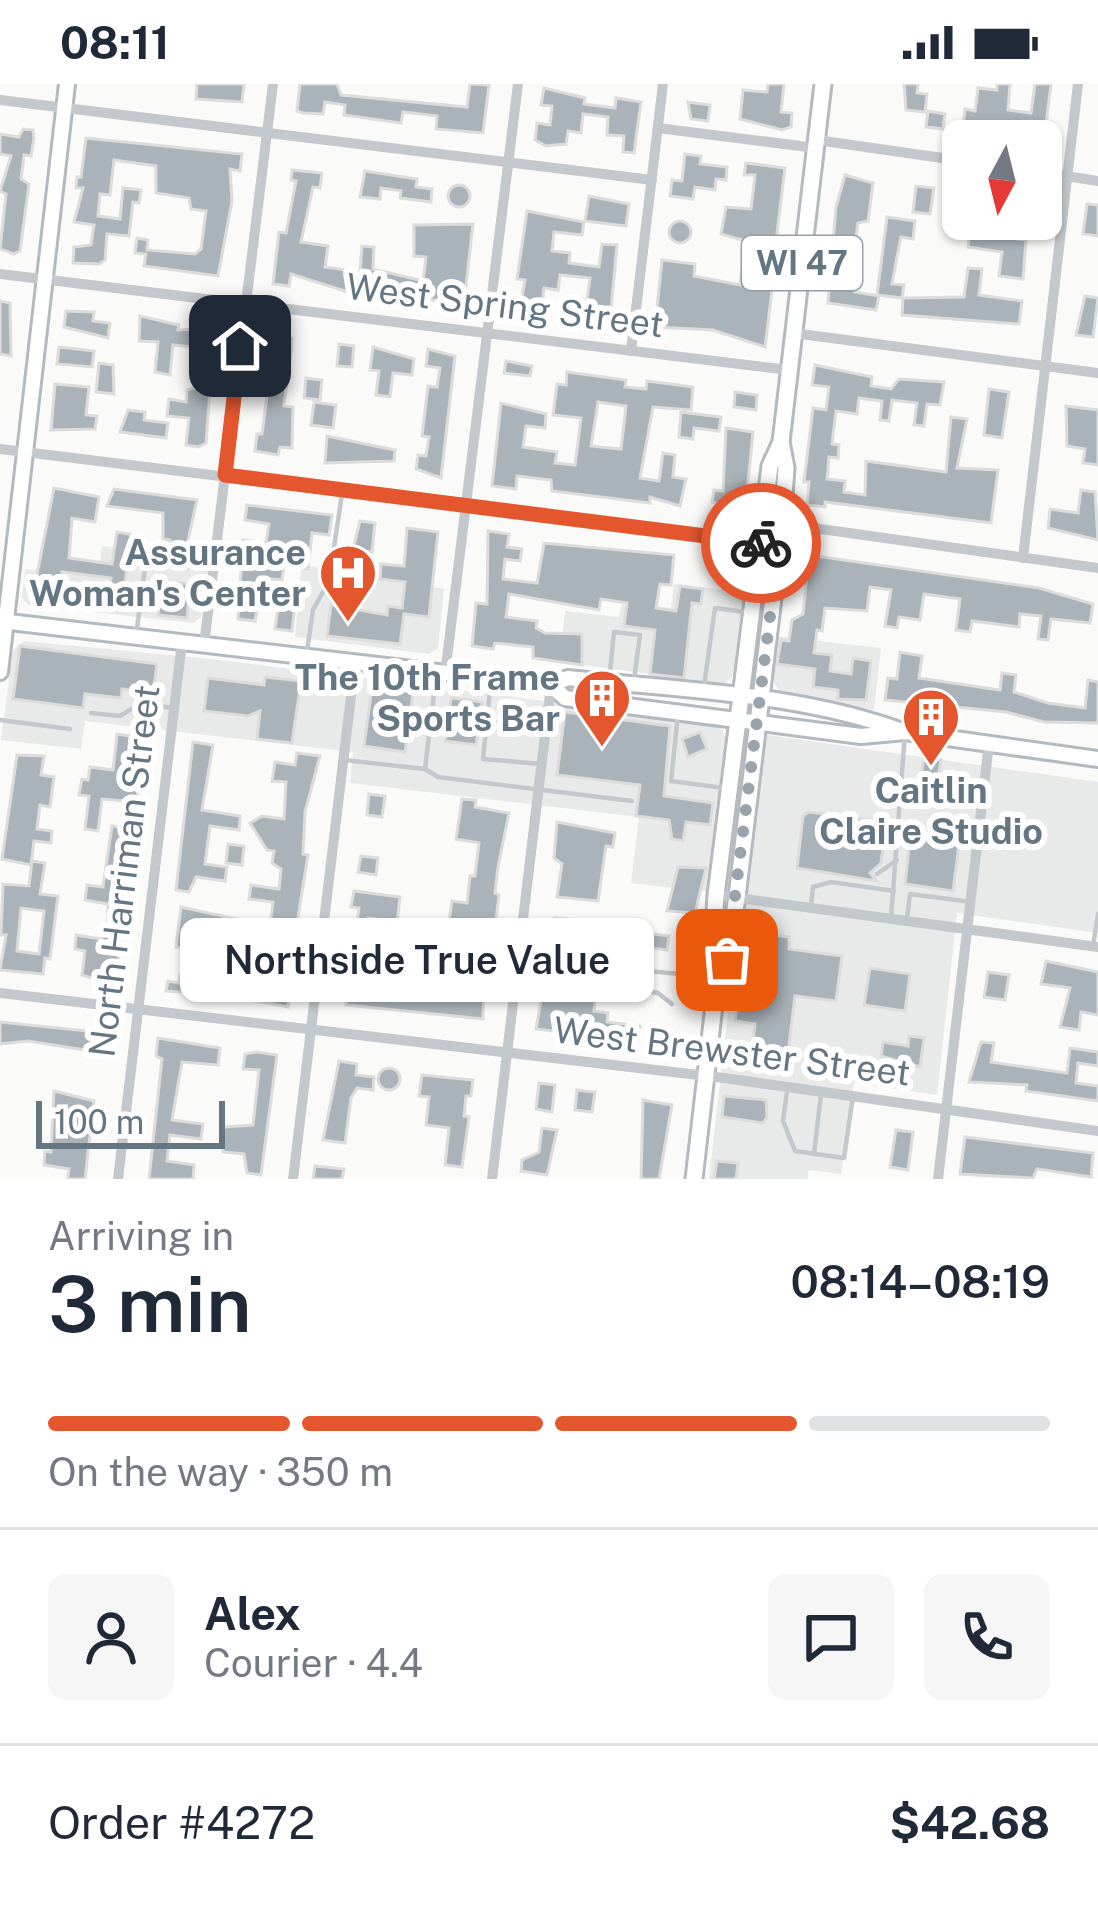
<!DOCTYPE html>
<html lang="en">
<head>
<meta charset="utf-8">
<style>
	body { margin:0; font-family:"Public Sans",sans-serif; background:#f6f6f7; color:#1f2937; height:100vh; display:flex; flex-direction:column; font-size:45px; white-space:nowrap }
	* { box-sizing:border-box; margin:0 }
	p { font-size:39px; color:#747a83 }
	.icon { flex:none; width:66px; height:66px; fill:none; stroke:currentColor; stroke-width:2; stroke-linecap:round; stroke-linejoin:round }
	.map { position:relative; height:1095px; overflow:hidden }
	.sheet { display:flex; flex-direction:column; background:#fff; flex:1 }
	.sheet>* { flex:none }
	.needle { width:78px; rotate:187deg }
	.controls { position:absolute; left:942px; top:36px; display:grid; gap:24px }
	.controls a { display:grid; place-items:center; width:120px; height:120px; border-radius:18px; background:#fff; box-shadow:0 3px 9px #0004; font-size:60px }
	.scale { position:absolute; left:36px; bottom:30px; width:189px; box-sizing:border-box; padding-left:12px; border:6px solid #657683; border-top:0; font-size:33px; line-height:42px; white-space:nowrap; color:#657683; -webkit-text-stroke:9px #fff; paint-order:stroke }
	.pin { position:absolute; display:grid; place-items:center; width:102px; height:102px; color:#fff; margin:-51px; border-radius:24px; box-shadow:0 6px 18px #0006 }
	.courier { position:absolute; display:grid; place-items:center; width:120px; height:120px; margin:-60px; border:9px solid #e4572e; border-radius:50%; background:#fff; color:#222; box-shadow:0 3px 15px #0007 }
	.bubble { position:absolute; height:84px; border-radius:18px; background:#fff; box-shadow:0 3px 9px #0004; font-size:39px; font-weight:600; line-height:84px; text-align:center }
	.summary em { font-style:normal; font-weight:600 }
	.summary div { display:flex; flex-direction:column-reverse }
	.summary { display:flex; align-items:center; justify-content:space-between; height:204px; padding:0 48px }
	h1 { font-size:78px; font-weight:600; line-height:90px }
	.bar { display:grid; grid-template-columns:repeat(4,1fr); gap:18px 12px; align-content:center; height:144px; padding:0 48px }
	.bar i { height:15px; border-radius:9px; background:#e0e1e3 }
	.bar .current { background:#e4572e }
	.bar p { grid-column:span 4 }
	.line { display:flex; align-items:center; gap:30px; padding:0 48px; border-top:3px solid #e0e1e3 }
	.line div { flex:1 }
	.round { display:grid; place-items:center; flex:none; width:126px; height:126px; border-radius:18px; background:#f6f6f7 }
	.status { display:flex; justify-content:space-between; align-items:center; height:84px; padding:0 60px; background:#fff; direction:ltr }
	.status svg { height:33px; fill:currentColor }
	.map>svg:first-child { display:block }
	.built { fill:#e8e9e9 }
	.building { fill:#aab3b9; stroke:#dcdcda; stroke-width:3; fill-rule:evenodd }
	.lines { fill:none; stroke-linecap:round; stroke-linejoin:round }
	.secondary-casing { stroke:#b3babf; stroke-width:20 }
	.primary-casing { stroke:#b5babe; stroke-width:21 }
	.lane { stroke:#c3c8cc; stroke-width:4.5 }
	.street { stroke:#c3c8cc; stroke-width:10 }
	.secondary { stroke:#fff; stroke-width:14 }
	.primary { stroke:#fff; stroke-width:15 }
	.done { stroke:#99a4ac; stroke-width:12; stroke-dasharray:0 21.6 }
	.route { stroke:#e4572e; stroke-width:15 }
	.labels { text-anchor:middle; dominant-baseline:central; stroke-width:12; stroke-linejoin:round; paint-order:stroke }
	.shield { fill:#fff; stroke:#939fa8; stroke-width:3 }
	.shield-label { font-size:33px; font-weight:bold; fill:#657683 }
	.street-label { font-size:36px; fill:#657683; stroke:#fff }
	.poi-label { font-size:36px; font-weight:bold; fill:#657683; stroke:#fff; text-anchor:end }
</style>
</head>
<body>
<div class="status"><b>08:11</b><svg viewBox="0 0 49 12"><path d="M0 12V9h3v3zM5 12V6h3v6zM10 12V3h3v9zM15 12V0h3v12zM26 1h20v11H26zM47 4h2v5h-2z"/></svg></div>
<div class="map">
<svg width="1098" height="1095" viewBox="0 0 1098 1095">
	<rect width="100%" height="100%" fill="#fafaf8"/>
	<g class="built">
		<polygon points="102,462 209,475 201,533 194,539 29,521 22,514 25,485 98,494"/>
		<polygon points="310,482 444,505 438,564 429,570 295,553 301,486"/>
		<polygon points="674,500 744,508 733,591 725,600 559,578 565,527 619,533 622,520 671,524"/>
		<polygon points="775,552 881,564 874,626 782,610 771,595"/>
		<polygon points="24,557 221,576 711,638 722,645 728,662 710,808 631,799 639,733 350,699 353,668 85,637 81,665 1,656 13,567"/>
		<polygon points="760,650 1098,698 1098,849 957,829 937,1011 854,999 841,1090 809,1086 807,1095 709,1095"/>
	</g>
	<g class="building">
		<polygon points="197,0 244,0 242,18 196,15"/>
		<polygon points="300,0 337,0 341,11 467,23 470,0 489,1 483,49 436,45 437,32 403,28 401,39 344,31 345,21 325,18 323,30 303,29 297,27"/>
		<polygon points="768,0 784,0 781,28 792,29 791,43 782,46 740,35 743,6 767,8"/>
		<polygon points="904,0 918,0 917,9 927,10 925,28 906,26"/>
		<polygon points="997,0 1010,0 1008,26 1031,29 1035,0 1051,0 1044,57 962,52 965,25 975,27 978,4 997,6"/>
		<polygon points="544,4 585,14 584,20 615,24 616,14 641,18 634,69 623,68 624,52 607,51 608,33 583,30 581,49 568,47 566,60 546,62 535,56 537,39 550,41 552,22 541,21"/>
		<polygon points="688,18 710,21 708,37 691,35"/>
		<polygon points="928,27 945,30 943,45 926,43"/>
		<polygon points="23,45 33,46 34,54 31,72 24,71 21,95 29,100 20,167 14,170 0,165 6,110 0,107 11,72 0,70 0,50 19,53"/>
		<polygon points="86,54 242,70 240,87 230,85 232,117 218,192 144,182 146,170 135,169 137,154 148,156 147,166 195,170 201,165 206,127 191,125 189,114 156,109 156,82 114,76 110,111 100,110 98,132 120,135 123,104 141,106 139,119 133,118 129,152 107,150 105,176 99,180 73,179 74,163 91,161 94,141 74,138 83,104 76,104 77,93 81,93"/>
		<polygon points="685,70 701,72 700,80 727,83 726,96 716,95 715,106 695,103 693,115 670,112 672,96 682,97"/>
		<polygon points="746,79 785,84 775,165 721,150 726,123 751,125 755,91 744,91"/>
		<polygon points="292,86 322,89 320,104 313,103 301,158 328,162 325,183 360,188 362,162 374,163 373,185 423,197 426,173 414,172 414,141 473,140 464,219 348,208 291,190 289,202 273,200 279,148 286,149 296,97 291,96"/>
		<polygon points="365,87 417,95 416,103 432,105 431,118 400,114 401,107 381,104 380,115 360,113"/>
		<polygon points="957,89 963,90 963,131 951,129"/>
		<polygon points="845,91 873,99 868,137 858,139 852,179 859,180 855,208 879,212 876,226 828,219 836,123"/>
		<circle cx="459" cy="112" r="11"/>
		<polygon points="916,102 934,104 930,130 913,128"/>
		<polygon points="589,112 629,120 626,142 585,137"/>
		<polygon points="1087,120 1098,121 1098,152 1083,150"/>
		<polygon points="527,127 584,138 582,151 554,148 552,167 570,169 569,179 599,183 602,160 617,161 610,237 565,229 566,214 587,216 590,194 560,191 558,206 544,204 542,224 550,225 548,239 537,237 538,231 520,231 513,222 522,213 525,196 517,195"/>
		<polygon points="887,133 915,137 913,155 901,153 896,178 892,200 904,201 902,214 877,211"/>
		<polygon points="972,135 1020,135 1018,155 1026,156 1023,195 999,192 1002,168 968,163"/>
		<circle cx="680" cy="148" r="11"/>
		<polygon points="662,176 695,180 694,192 740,201 742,184 774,190 765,263 713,246 655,243"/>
		<polygon points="968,184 982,185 979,211 1022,217 1019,240 902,231 903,214 964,213"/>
		<polygon points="1085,212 1098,214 1093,253 1076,251"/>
		<polygon points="0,217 10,219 11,272 0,270"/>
		<polygon points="66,227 94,228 93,237 110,239 108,254 64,243"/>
		<polygon points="140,232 179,241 178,246 216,244 206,280 191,278 193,263 173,261 170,291 155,288 158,258 139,257"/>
		<polygon points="275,252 292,254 292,261 284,322 293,323 292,364 280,363 278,371 255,367 257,350 262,350"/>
		<polygon points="339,260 354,262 352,283 337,282"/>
		<polygon points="59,263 94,267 92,283 57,280"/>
		<polygon points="373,263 414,275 412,291 393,289 390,313 376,311 379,287 370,286"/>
		<polygon points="428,265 455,272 441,394 416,385 418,371 426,372 429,353 422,352 428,302 437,303 440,284 426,282"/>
		<polygon points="506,277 532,282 530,292 504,289"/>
		<polygon points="99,279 113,281 114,310 96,308"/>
		<polygon points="815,281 872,293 871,302 891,305 899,295 944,298 940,321 927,320 924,342 914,341 917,319 892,316 889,337 880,336 882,317 859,314 857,330 836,327 832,360 839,361 838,374 829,373 827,395 845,397 844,408 865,411 866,377 946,388 951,333 967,335 957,384 998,386 991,439 825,418 825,423 807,421 809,398 804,398 813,324 826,326 829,303 812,301"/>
		<path d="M 567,288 L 626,296 L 625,303 L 646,305 L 647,297 L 693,303 L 691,326 L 653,323 L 640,394 L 659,397 L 663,369 L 675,371 L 673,393 L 686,395 L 680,422 L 650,413 L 650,419 L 552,407 L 551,396 L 517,392 L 516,405 L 492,402 L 501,319 L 546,330 L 545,344 L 526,342 L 523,363 L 557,368 L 555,379 L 575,381 L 581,334 L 553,331 L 557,300 L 566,301 ZM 598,318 L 626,322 L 621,365 L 591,362 Z"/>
		<polygon points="306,294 322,296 320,316 304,314"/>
		<polygon points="55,300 89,303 86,331 97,332 95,345 51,346"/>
		<polygon points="193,304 210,306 206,359 198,363 186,361 189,334 167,332 169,315 186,318 187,306"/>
		<polygon points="989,305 1009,308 1002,354 984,351"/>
		<polygon points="735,308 757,311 756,326 734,323"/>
		<polygon points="314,318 336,321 333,344 311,341"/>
		<polygon points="1066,322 1098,326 1098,381 1083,379 1085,365 1067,362"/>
		<polygon points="128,326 145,328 144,336 168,339 166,354 120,348"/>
		<polygon points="681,328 721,333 719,347 694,344 693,355 679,353"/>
		<polygon points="726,344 753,348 745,429 720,426 721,420 712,418 714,406 723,407"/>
		<polygon points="327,352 395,366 394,377 325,379"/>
		<polygon points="54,404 99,413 95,438 72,434 69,474 112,480 117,448 145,453 144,466 129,464 122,527 107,526 111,494 62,488 57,519 32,516"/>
		<polygon points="114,405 197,416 186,465 169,463 170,456 163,455 163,429 107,422"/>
		<polygon points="1081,406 1095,408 1098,456 1048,444 1050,425 1078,429"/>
		<polygon points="247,421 332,431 329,451 312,449 308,485 284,482 282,496 263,494 255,537 238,535 243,456 266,459 269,440 245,436"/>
		<polygon points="360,437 375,439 372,468 353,466"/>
		<polygon points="407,444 438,448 429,533 404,530 400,560 327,552 331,521 387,531 388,522 402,524 405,498 380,495 381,480 404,482"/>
		<polygon points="488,447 509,450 507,463 522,465 520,477 505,475 503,495 537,499 544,459 674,471 671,501 660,500 656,524 676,527 680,502 703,505 701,520 692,519 684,594 650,590 655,546 624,542 627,519 601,515 599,526 509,510 506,533 537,537 536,544 545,549 582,550 582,581 533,574 533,563 495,559 493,565 472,562 476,519 487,520"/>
		<polygon points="809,471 1039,504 1093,520 1090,539 1051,535 1048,556 1038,555 1041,532 1020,530 1019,543 972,537 970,548 956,546 960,515 924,510 920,536 899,533 897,544 885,542 891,506 870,503 867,527 825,524 822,547 817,546 814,569 832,571 830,587 851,590 853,574 871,577 866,616 838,615 838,606 813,603 815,585 777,580 781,556 789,557 792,536 803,530"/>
		<circle cx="726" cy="493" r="10"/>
		<polygon points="162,497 190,500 187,534 158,531"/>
		<polygon points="279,518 295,520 292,547 275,545"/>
		<polygon points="20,562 157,580 153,609 122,605 121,614 85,610 83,624 13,615"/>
		<polygon points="900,568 922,572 919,594 1000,606 1002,589 1016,591 1014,608 1048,619 1085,624 1088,596 1098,598 1098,639 1044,638 1006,628 885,616 888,594 897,595"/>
		<polygon points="265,593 301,597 292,659 257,655 260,627 248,632 204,627 208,594 264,601"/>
		<polygon points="372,603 413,608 405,668 364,662"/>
		<polygon points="451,614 482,618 476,661 445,657"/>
		<polygon points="565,628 670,642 664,712 713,719 710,741 686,738 683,757 672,755 669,736 636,732 640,701 557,691"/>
		<polygon points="700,648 707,665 688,673 682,655"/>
		<polygon points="117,650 144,654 137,718 102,715 98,747 85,745 89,712 79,711 82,695 88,696 90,683 113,686"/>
		<polygon points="193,658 213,661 202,726 240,732 240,736 239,746 210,742 205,780 227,783 225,797 196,793 189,808 176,806"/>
		<polygon points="297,669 320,672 305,728 303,770 308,771 290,883 265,880 273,818 249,815 251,801 279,805 281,785 272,779 274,767 267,766 250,739 262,732 284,735 286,698 272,697 275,678 295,681"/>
		<polygon points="17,671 44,672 41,691 54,693 50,723 40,721 37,745 52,747 51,759 34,757 31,781 2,775"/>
		<polygon points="924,673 941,676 938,695 921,692"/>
		<polygon points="369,710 385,712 382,733 367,731"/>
		<polygon points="462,715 476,716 475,723 509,729 498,783 495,809 499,811 490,883 485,883 483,935 346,921 359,824 351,823 354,807 400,813 397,838 368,834 362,907 404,909 407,886 435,885 441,836 449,837 452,817 467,819 470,792 475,792 479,759 456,755"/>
		<polygon points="809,728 886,738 881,779 870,789 877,797 797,784 803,732"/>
		<polygon points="557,738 615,749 613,763 606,762 598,817 557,813 562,780 554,774"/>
		<polygon points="112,742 129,745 124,782 129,787 127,826 114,901 82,891 85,867 75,865 76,851 101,855 107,848 108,820 85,816 87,801 103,803"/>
		<polygon points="910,755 959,761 953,807 905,800"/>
		<polygon points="228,760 244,762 242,781 226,779"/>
		<polygon points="361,772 378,774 376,791 358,788"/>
		<path d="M 32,777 L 45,779 L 40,810 L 58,812 L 50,875 L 45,874 L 43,890 L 0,886 L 6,851 L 1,851 L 3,800 L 29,802 ZM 21,824 L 44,827 L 39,870 L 17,867 Z"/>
		<polygon points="678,783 706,784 695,829 667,827"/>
		<polygon points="181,823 236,835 234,849 227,848 222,880 210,879 208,900 196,898 199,866 176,863"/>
		<polygon points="555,834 576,836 575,844 604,848 602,861 587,859 585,874 566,872 563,893 597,901 594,927 608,929 607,938 640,942 638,957 536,945"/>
		<polygon points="639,848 669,852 667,866 637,862"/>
		<polygon points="749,848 789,853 789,865 842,872 836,917 795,912 788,969 752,964 755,940 735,937"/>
		<polygon points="1046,877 1098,888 1098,931 1081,928 1079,946 1060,943 1070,904 1041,900"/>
		<polygon points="870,884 910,890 905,927 864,921"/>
		<polygon points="988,888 1009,891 1005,916 984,913"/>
		<polygon points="180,891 194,893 192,909 166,907 168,897 179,899"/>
		<polygon points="270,904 290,907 288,923 255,917 257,906"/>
		<polygon points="0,938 107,949 104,969 28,957 0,960"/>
		<polygon points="909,952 924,954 920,983 881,972 883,958 908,962"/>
		<polygon points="158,954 220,964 218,981 182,978 172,1036 203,1040 201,1055 170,1051 167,1077 194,1081 193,1095 149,1095 162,975 156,972"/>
		<polygon points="981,958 994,959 991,978 1067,989 1070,964 1098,968 1098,982 1078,979 1076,999 1098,1002 1098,1017 1026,1007 1027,1001 969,998"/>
		<polygon points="257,968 277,971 261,1091 247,1089 244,1070 223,1068 223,1056 224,1043 253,1041 259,986 243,985 245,970"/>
		<polygon points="339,977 357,980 356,991 374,993 373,1006 357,1004 351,1014 345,1059 323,1056"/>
		<circle cx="389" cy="995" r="11"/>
		<polygon points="422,991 473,996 471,1012 466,1012 464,1032 469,1033 462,1083 445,1081 449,1044 426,1041 429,1013 419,1012"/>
		<polygon points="539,999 555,1001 552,1028 536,1025"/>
		<polygon points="577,1006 595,1008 592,1028 575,1026"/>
		<polygon points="54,1007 94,1017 85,1095 68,1095 69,1085 44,1081 45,1067 51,1068"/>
		<polygon points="724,1012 766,1016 767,1033 763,1039 722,1033"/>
		<polygon points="643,1016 672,1021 659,1095 641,1095"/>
		<polygon points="542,1044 557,1046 547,1091 521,1087 522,1076 539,1068"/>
		<polygon points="896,1046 913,1048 908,1086 890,1083"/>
		<polygon points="965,1053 1093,1069 1091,1093 1037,1085 1033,1094 960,1090"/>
		<polygon points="717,1077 738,1079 736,1095 714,1095"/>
		<polygon points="315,1082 344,1085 342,1095 313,1095"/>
	</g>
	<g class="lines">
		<defs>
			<g id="secondary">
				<path d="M 0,537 L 551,601 L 568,594 C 679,606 801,609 905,648"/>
				<polyline points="0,588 67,0"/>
				<polyline points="551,601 565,614 861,652 905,648 1098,675"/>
			</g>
			<g id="primary">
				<polyline points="716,904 727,876 737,813 782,439 786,384 781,358 823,0"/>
				<polyline points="694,1095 716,904 712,874 716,811 770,382 781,358"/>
			</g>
		</defs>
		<use href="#secondary" class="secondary-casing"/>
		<use href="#primary" class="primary-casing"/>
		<g class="lane">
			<polyline points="136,552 145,484 164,480 213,486"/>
			<polyline points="307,567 313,526 329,497 342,410"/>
			<polyline points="491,596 483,675 542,680"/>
			<polyline points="609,597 614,548 640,551 634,596"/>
			<polyline points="704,602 715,524 745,528"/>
			<polyline points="91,629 120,632 140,620 174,624"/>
			<polyline points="678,630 671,697 724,704"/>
			<polyline points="0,636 70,645"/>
			<polyline points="487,637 541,644"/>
			<polyline points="344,676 425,685 436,593"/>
			<polyline points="425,685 438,693 632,717"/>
			<polyline points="877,790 897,776"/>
			<polyline points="811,822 813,803 831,798 894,807"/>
			<polyline points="907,833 910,810 971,818"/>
			<polyline points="891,834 905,649"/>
			<polyline points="1093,862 1098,830"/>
			<polyline points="672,920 658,909 630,905 630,885 708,893"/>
			<polyline points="787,1007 783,1037 795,1067 844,1074 853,1012"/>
			<polyline points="814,1070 821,1010"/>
		</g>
		<g class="street">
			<polyline points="0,16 652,96"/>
			<polyline points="658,44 816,64"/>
			<polyline points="817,56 963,77"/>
			<polyline points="1041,88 1098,97"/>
			<polyline points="0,190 789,286"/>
			<polyline points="793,249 1098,289"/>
			<polyline points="631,267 663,0"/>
			<polyline points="0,365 779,461"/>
			<polyline points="778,439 1098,484"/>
			<polyline points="1023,474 1078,0"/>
			<polyline points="204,561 273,0"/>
			<polyline points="445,590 518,0"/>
			<polyline points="716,811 1098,863"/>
			<polyline points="0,909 724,994 1098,1047"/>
			<polyline points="118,1095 182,558"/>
			<polyline points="293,1095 355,579"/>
			<polyline points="492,1095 551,601"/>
			<polyline points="938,1095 989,659"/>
		</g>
		<use href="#secondary" class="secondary"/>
		<use href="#primary" class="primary"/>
	</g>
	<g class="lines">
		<polyline class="done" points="727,876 779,461 761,459"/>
		<polyline class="route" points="240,262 225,391 761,459"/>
	</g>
	<defs>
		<symbol id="hospital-pin" viewBox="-11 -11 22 30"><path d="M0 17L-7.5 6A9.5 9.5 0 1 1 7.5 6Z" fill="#e4572e" stroke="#fff"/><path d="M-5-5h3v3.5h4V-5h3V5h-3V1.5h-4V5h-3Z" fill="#fff"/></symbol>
		<symbol id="building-pin" viewBox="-11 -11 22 30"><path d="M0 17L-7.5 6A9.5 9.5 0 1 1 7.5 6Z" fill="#e4572e" stroke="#fff"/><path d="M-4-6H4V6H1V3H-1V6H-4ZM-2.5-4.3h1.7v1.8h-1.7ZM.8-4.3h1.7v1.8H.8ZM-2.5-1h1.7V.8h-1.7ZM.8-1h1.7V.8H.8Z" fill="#fff"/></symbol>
	</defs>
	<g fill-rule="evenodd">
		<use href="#hospital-pin" x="315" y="456" width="66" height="90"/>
		<use href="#building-pin" x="569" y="581" width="66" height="90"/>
		<use href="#building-pin" x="898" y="600" width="66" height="90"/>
	</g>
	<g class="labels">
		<rect class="shield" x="742" y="152" width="120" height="54" rx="9"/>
		<g class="shield-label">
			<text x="802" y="179">WI 47</text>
		</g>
		<g class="street-label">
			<text transform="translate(505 221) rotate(7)">West Spring Street</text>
			<text transform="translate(124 787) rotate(-83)">North Harriman Street</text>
			<text transform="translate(732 967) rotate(7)">West Brewster Street</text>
		</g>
		<g class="poi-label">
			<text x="306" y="468">Assurance<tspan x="306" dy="41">Woman's Center</tspan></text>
			<text x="560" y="593">The 10th Frame<tspan x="560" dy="41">Sports Bar</tspan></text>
			<text x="931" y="706" text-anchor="middle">Caitlin<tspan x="931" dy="41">Claire Studio</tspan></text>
		</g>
	</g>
</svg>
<div class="controls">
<a><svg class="needle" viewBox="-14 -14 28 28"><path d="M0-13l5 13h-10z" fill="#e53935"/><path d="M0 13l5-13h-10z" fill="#747a83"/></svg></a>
</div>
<div class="scale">100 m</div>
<div class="pin" style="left:727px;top:876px;background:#ea580c"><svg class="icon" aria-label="bag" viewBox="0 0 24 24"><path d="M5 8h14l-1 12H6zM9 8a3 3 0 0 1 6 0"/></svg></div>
<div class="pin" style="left:240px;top:262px;background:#1f2937"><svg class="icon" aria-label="home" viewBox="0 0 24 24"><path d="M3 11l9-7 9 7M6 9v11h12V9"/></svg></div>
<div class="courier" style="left:761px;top:459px"><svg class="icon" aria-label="bike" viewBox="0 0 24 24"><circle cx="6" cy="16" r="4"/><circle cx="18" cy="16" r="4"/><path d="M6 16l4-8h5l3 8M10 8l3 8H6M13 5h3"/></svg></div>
<div class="bubble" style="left:180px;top:834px;width:474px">Northside True Value</div>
</div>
<section class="sheet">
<div class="summary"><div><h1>3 min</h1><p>Arriving in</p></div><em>08:14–08:19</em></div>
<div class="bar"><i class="current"></i><i class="current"></i><i class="current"></i><i></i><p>On the way · 350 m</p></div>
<div class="line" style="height:216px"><a class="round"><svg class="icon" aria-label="person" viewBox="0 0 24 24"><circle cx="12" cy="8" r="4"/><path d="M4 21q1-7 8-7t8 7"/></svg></a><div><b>Alex</b><p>Courier · 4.4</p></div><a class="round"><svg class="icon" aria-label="chat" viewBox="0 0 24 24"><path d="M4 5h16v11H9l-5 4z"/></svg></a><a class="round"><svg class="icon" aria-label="phone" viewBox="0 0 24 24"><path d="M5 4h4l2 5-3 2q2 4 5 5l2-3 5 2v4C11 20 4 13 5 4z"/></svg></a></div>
<div class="line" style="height:156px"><div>Order #4272</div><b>$42.68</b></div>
</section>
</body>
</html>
